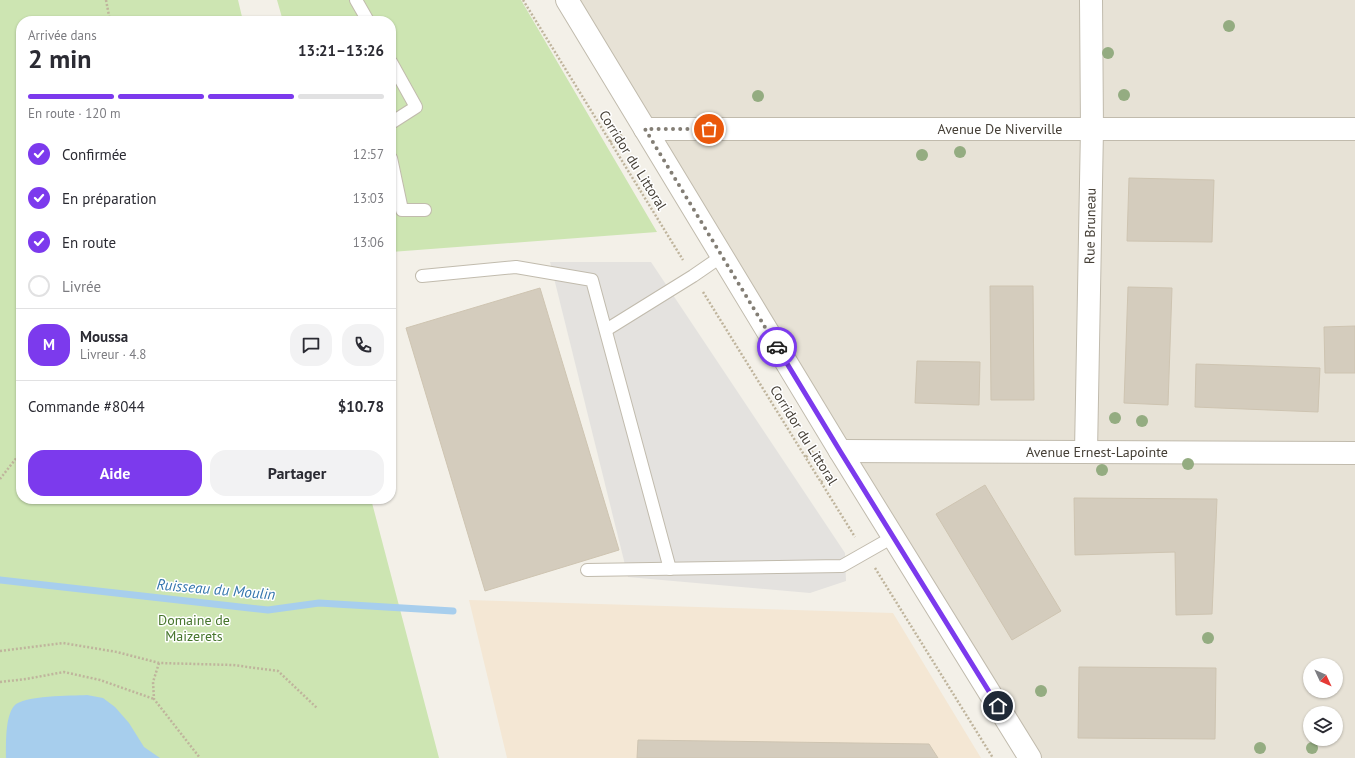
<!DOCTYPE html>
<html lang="fr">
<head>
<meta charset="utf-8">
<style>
	body { margin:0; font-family:"PT Sans",sans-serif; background:#f2f2f3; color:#2b2b33; height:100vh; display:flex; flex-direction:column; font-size:15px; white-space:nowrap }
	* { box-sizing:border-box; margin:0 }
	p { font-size:13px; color:#7c7c81 }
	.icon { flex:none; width:22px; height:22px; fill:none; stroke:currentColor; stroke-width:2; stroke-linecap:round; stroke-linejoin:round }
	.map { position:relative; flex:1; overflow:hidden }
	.sheet { position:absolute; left:16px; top:16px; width:380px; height:488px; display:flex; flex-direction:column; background:#fff; border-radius:16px; box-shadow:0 1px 3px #0004 }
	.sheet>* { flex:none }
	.needle { width:26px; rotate:134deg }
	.controls { position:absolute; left:1303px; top:658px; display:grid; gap:8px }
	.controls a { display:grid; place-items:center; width:40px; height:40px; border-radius:50%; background:#fff; box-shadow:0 1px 3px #0004; font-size:20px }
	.pin { position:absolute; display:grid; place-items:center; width:34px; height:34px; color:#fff; margin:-17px; border:2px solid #fff; border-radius:50%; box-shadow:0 1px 4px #0007 }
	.courier { position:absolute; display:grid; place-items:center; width:40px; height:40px; margin:-20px; border:3px solid #7c3aed; border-radius:50%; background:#fff; color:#222; box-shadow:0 1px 5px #0007 }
	.summary em { font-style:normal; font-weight:700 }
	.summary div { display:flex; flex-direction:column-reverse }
	.summary { display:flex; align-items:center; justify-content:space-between; height:68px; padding:0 12px }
	h1 { font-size:26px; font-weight:700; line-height:30px }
	.bar { display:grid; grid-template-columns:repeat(4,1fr); gap:6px 4px; align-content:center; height:48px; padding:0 12px }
	.bar i { height:5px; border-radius:3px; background:#e1e1e2 }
	.bar .on { background:#7c3aed }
	.bar p { grid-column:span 4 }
	.line { display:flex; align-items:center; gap:10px; padding:0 12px; border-top:1px solid #e1e1e2 }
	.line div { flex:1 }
	.round { display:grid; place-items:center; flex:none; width:42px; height:42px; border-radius:16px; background:#f2f2f3 }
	ol { padding:0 12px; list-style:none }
	li { display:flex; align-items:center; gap:12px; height:44px }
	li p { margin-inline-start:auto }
	li .icon { padding:4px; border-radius:50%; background:#7c3aed; color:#fff; stroke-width:4 }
	li:last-child { color:#7c7c81 }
	li i { width:22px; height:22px; border:2px solid #e1e1e2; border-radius:50% }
	.cta { display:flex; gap:8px; margin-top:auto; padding:8px 12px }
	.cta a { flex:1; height:46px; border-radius:16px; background:#7c3aed; color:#fff; font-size:16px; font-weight:700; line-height:46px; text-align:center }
	.cta a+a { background:#f2f2f3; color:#2b2b33 }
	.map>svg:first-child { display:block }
	.residential { fill:#e7e2d6; fill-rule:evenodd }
	.commercial { fill:#f4e7d4 }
	.green { fill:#cde5b2 }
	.parking { fill:#e4e2df }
	.water { fill:#a7ceed }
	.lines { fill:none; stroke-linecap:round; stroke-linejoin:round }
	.stream { stroke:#a7ceed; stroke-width:7 }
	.building { fill:#d4ccbd; stroke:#cec4b1 }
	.lane-casing { stroke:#c1bbad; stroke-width:14 }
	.street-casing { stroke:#c1bbad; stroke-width:24 }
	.path { stroke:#bfb49c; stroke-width:2.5; stroke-dasharray:2 2; stroke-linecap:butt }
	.lane { stroke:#fff; stroke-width:12 }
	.street { stroke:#fff; stroke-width:22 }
	.tree { fill:#94ac81 }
	.done { stroke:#837e75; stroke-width:4; stroke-dasharray:0 7.2 }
	.route { stroke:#7c3aed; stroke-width:5 }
	.labels { text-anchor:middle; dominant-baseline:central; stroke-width:3; stroke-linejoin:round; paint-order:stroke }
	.street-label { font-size:14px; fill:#464037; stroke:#fff }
	.park-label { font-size:14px; fill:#46752c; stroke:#fff }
	.water-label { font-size:15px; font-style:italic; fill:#3576ad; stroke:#fff }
</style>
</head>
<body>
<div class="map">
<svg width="1355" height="758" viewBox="0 0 1355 758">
	<rect width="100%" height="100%" fill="#f3f0e8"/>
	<path class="residential" d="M 567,0 L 1355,0 L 1355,758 L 1030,758 ZM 1310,665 L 1336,665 L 1336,691 L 1310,691 ZM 1310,713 L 1336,713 L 1336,739 L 1310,739 Z"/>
	<polygon class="commercial" points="469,600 893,613 981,758 507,758"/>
	<g class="green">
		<polygon points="0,0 238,0 243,21 21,21 21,499 371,499 439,758 0,758"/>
		<polygon points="277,0 521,0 657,232 391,252 391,21 283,21"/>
	</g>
	<polygon class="parking" points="550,262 651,262 845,553 846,581 810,593 628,577"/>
	<path class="water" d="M 87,695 L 103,698 L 115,707 L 129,723 L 144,747 L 160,758 L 6,758 C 6,744 5,717 14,706 C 23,695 72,696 87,695 Z"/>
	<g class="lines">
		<polyline class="stream" points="0,580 268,610 319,603 453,611"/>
	</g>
	<g class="building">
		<polygon points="1129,178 1214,180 1212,242 1127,241"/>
		<polygon points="990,286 1033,286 1034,400 991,400"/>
		<polygon points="1128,287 1172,288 1168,405 1124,403"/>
		<polygon points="540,288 619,550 485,591 406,328"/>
		<polygon points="1355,326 1355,373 1325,373 1324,327"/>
		<polygon points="917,361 980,362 979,405 915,403"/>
		<polygon points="1196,364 1320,368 1318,412 1195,407"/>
		<polygon points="985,485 1061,611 1012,640 936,514"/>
		<polygon points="1074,498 1217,499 1212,614 1176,615 1175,552 1075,555"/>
		<polygon points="1079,667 1216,668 1215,739 1078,738"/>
		<polygon points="638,740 929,744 938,758 637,758"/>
	</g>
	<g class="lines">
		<defs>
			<g id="lane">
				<polyline points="356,0 368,21"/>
				<polyline points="391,62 416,107 391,123"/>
				<polyline points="391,158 402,210 425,210"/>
				<polyline points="422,276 516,267 592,280 670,569"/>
				<polyline points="606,330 693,276 722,256"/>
				<polyline points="587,570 842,566 893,537"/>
			</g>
			<g id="street">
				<polyline points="567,0 840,451 1030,758"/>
				<polyline points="645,129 1355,129"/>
				<polyline points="840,451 1355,453"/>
				<polyline points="1086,452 1092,129 1091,0"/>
			</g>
		</defs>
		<use href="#lane" class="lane-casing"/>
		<use href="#street" class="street-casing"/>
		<g class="path">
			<polyline points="106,0 110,21"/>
			<polyline points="523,0 683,260"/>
			<polyline points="610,142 622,135"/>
			<polyline points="703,292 855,537"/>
			<polyline points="806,457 813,451"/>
			<polyline points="0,479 21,452"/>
			<polyline points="821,482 829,477"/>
			<polyline points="875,568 993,758"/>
			<polyline points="0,651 63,643 117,652 159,663 233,665 278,671 317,708"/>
			<polyline points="159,663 153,682 154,699 200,758"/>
			<polyline points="0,682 26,679 64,672 100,680 154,699"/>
		</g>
		<use href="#lane" class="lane"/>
		<use href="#street" class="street"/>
	</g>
	<g class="tree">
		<circle cx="1229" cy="26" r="6"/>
		<circle cx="1108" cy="53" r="6"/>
		<circle cx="1124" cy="95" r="6"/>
		<circle cx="758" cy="96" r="6"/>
		<circle cx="960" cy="152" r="6"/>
		<circle cx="922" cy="155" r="6"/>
		<circle cx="1115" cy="418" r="6"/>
		<circle cx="1142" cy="421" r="6"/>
		<circle cx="1188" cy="464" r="6"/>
		<circle cx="1102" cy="470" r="6"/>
		<circle cx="1208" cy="638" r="6"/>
		<circle cx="1041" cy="691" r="6"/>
		<circle cx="1260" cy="748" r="6"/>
		<circle cx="1312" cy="748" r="6"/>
	</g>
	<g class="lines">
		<polyline class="done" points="709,129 645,129 777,347"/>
		<polyline class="route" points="777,347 840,451 998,706"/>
	</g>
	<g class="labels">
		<g class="street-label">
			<text x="1000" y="129">Avenue De Niverville</text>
			<text transform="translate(633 160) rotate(58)">Corridor du Littoral</text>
			<text transform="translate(1090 226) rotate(-89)">Rue Bruneau</text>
			<text transform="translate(804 435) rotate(58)">Corridor du Littoral</text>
			<text x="1097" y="452">Avenue Ernest-Lapointe</text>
		</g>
		<g class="park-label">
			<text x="194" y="620">Domaine de<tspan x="194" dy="16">Maizerets</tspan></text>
		</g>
		<g class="water-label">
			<text transform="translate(216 589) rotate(5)">Ruisseau du Moulin</text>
		</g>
	</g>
</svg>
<div class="controls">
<a><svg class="needle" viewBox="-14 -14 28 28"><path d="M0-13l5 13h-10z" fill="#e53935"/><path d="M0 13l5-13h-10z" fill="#7c7c81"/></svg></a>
<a><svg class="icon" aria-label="layers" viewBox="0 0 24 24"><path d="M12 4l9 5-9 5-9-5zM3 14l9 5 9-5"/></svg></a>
</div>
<div class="pin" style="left:709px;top:129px;background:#ea580c"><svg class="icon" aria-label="bag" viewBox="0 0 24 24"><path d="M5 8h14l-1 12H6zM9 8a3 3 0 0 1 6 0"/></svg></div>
<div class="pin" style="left:998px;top:706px;background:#1f2937"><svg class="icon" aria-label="home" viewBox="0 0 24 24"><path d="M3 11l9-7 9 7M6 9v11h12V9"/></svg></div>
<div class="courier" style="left:777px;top:347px"><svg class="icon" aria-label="car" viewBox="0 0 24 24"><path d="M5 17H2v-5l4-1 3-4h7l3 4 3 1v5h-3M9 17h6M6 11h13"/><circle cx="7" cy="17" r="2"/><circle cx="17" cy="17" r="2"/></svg></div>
<section class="sheet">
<div class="summary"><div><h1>2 min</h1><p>Arrivée dans</p></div><em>13:21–13:26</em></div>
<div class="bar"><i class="on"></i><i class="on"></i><i class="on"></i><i></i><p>En route · 120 m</p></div>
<ol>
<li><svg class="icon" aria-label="check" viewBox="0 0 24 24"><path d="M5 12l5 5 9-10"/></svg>Confirmée<p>12:57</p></li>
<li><svg class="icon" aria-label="check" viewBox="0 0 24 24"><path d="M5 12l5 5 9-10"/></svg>En préparation<p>13:03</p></li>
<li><svg class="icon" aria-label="check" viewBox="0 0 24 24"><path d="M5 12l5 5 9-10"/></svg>En route<p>13:06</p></li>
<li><i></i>Livrée</li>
</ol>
<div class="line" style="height:72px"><b class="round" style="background:#7c3aed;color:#fff">M</b><div><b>Moussa</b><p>Livreur · 4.8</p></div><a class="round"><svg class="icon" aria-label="chat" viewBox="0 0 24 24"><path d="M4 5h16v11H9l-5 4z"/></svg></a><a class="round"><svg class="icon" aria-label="phone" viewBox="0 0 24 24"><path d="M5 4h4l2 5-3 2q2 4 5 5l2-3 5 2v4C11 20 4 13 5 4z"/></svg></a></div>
<div class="line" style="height:52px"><div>Commande #8044</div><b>$10.78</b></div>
<div class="cta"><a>Aide</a><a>Partager</a></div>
</section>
</div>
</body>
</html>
